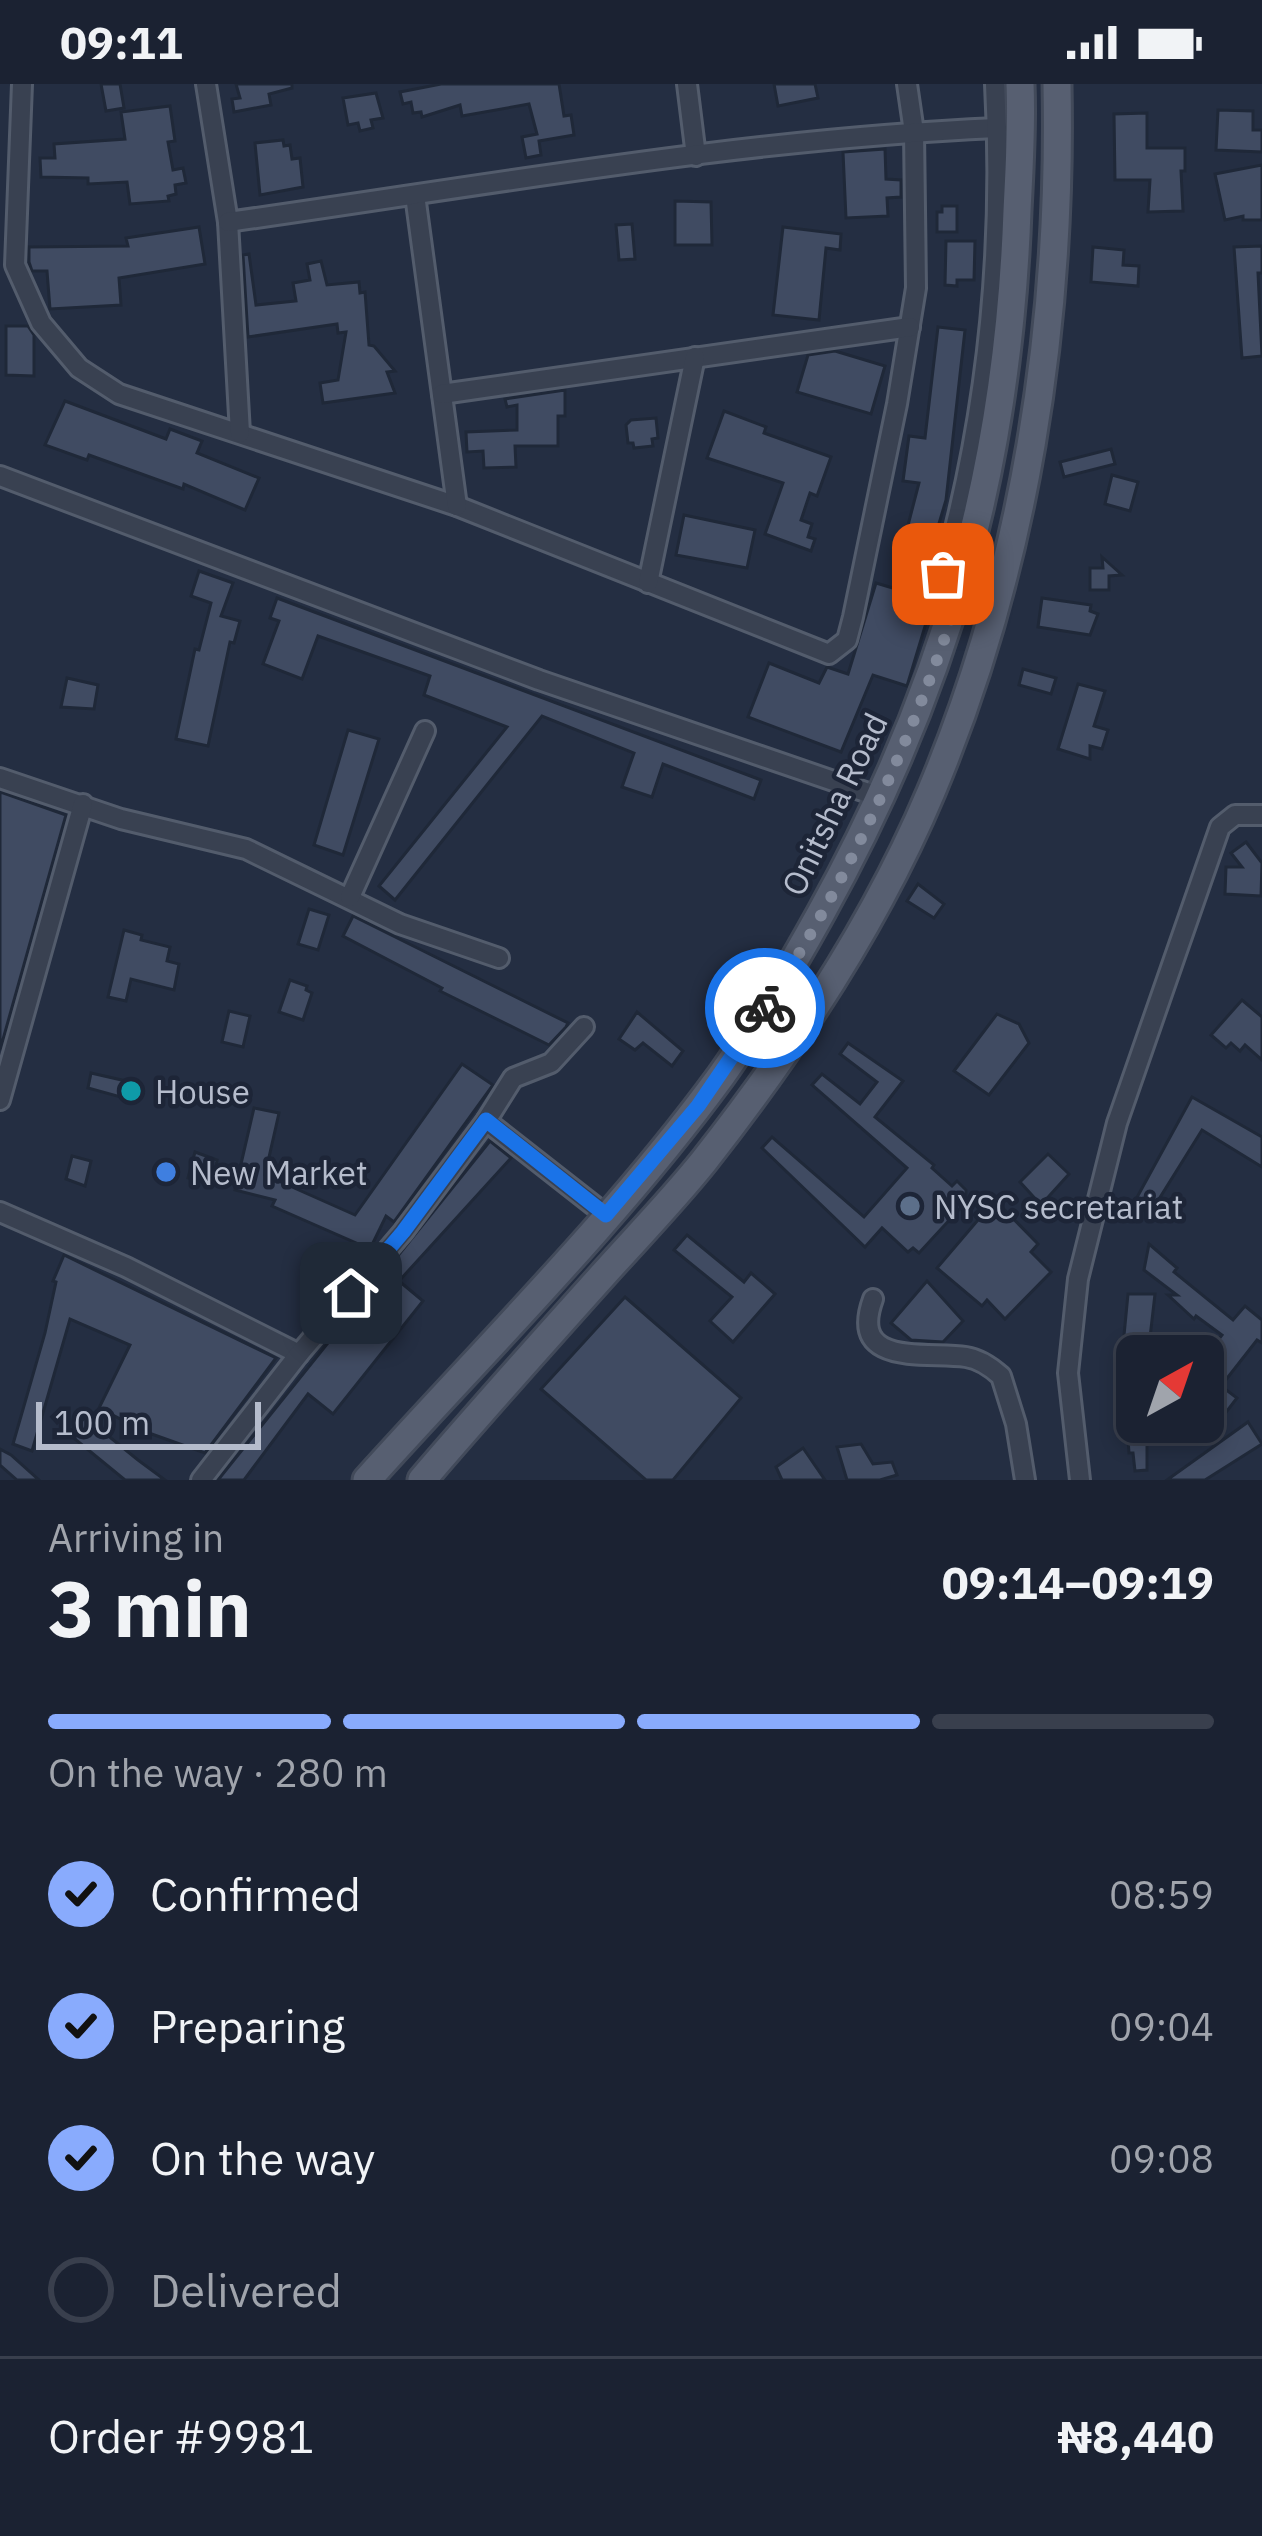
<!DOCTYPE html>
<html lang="en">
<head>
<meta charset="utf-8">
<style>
	body { margin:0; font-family:"IBM Plex Sans",sans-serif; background:#242a3a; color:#f1f3f6; height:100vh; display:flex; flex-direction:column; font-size:45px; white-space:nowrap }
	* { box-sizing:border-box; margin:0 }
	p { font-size:39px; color:#a0a4ac }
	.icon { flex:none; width:66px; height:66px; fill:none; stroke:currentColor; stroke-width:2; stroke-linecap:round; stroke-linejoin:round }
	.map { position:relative; height:1396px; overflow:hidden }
	.drawer { display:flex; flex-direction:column; background:#1b2232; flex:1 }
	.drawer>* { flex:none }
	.needle { width:78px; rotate:40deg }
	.buttons { position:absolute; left:1116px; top:1251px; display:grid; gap:24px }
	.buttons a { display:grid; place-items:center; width:108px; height:108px; border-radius:18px; background:#1b2232; box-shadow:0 6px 18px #0003,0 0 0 3px #393f4d; font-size:60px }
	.scale { position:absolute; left:36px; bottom:30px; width:225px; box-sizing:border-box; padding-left:12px; border:6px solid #b5bccc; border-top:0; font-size:33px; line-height:42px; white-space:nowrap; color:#b5bccc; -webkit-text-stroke:9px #1d2537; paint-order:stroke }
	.pin { position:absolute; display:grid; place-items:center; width:102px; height:102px; color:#fff; margin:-51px; border-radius:24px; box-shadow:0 6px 18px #0006 }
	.courier { position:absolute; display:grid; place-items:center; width:120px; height:120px; margin:-60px; border:9px solid #1a73e8; border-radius:50%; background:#fff; color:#222; box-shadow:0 3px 15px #0007 }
	.summary em { font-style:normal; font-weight:700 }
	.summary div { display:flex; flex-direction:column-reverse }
	.summary { display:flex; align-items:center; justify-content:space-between; height:204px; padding:0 48px }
	h1 { font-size:78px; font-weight:700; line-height:90px }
	.bar { display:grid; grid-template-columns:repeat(4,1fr); gap:18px 12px; align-content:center; height:144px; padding:0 48px }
	.bar i { height:15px; border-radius:9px; background:#393f4d }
	.bar .on { background:#89abfd }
	.bar p { grid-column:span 4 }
	.line { display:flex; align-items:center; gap:30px; padding:0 48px; border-top:3px solid #393f4d }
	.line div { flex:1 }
	ol { padding:0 48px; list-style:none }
	li { display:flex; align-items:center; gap:36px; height:132px }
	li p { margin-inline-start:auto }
	li .icon { padding:12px; border-radius:50%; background:#89abfd; color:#111; stroke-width:4 }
	li:last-child { color:#a0a4ac }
	li i { width:66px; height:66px; border:6px solid #393f4d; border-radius:50% }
	.status { display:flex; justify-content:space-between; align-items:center; height:84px; padding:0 60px; background:#1b2232; direction:ltr }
	.status svg { height:33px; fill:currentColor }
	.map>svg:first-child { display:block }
	.building { fill:#404b62; stroke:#1f2838; stroke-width:3 }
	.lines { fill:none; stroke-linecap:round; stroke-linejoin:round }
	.street-casing { stroke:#535c6c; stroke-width:24 }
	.primary-casing { stroke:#424a5a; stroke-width:33 }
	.street { stroke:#394151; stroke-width:18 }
	.primary { stroke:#575f71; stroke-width:27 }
	.done { stroke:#828a9c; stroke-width:12; stroke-dasharray:0 21.6 }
	.route { stroke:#1a73e8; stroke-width:15 }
	.culture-dot { fill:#0f9aa8; stroke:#1d2537; stroke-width:4.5 }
	.shop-dot { fill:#3f7fe0; stroke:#1d2537; stroke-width:4.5 }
	.service-dot { fill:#5c6f8a; stroke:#1d2537; stroke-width:4.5 }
	.labels { text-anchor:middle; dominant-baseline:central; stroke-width:9; stroke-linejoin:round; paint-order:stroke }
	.street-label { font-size:33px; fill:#b5bccc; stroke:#1d2537 }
	.poi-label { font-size:33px; fill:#b5bccc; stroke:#1d2537; text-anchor:start }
</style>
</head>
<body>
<div class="status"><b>09:11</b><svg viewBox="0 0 49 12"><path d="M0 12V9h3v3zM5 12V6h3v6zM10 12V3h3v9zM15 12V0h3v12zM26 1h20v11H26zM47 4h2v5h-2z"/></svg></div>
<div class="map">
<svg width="1262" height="1396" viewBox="0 0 1262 1396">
	<rect width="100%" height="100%" fill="#242e42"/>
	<g class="building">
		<polygon points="101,0 120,0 124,24 106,27"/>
		<polygon points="236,0 292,0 292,4 269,10 271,21 234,28 232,15 240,14"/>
		<polygon points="441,0 559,0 564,32 571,31 574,51 539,57 541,71 526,74 522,53 537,50 529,20 462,32 460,21 422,33 421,28 413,29 411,18 403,20 400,8"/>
		<polygon points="774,0 815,0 818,14 778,22"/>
		<polygon points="376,9 383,34 371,36 373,44 360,47 358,39 348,41 343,14"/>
		<polygon points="170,22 175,57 168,58 173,86 183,84 186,99 175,101 176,110 168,112 169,117 130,120 127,98 88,100 88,94 41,93 40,74 55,74 54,60 125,55 121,28"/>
		<polygon points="1218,26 1253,27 1253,46 1262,46 1262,68 1216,66"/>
		<polygon points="1147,29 1147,64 1185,64 1185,87 1181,87 1183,127 1148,128 1150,96 1115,96 1114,30"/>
		<polygon points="283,56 284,62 290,61 292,75 300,74 303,103 260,111 255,59"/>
		<polygon points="885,65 886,95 901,96 901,113 887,114 888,132 846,134 843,68"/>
		<polygon points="1262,81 1262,136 1243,136 1243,132 1225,136 1215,90"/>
		<polygon points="675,117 711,118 712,161 675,161"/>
		<polygon points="942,122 957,122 957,148 937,148 937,128 942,128"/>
		<polygon points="632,140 635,175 619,176 616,141"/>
		<polygon points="199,143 205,180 119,194 121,221 50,225 47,187 32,187 29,178 29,163 128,162 126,154"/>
		<polygon points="783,143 841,150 840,166 826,164 819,236 773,231"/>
		<polygon points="946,157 975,157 974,196 957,196 957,202 945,201"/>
		<polygon points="1262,162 1262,189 1258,189 1262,272 1242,274 1234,163"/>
		<polygon points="1093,163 1124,166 1123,181 1139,182 1138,202 1091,198"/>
		<polygon points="249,170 256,221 296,217 293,199 310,196 307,180 321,177 327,201 359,198 360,209 365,208 369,261 374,262 395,287 387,288 395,309 323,319 320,299 338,296 346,248 338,249 337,240 248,253 243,171"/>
		<polygon points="6,242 28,242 34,251 34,292 6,291"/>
		<polygon points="938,243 965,246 946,416 935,453 907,445 919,399 903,397 909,352 925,354"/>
		<polygon points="835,267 885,282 871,330 797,308 808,271"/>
		<polygon points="565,306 565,332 558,332 558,362 515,362 516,383 484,384 483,367 467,368 466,348 517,346 517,321 507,323 505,315"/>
		<polygon points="65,317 166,355 170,345 202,357 197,369 259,394 245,426 184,400 183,405 89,371 87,376 45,361"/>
		<polygon points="724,327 766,343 764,349 831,373 817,412 810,409 801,436 812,440 808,453 815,455 811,467 765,450 783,399 707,374"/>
		<polygon points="656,334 658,354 652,355 653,362 634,364 633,359 628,359 626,341 631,336"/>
		<polygon points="1111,365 1115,380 1064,393 1060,378"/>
		<polygon points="1112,391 1138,398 1130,427 1105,420"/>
		<polygon points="684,431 755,446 747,484 676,471"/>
		<polygon points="1102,473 1122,491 1109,492 1109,506 1090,506 1090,484 1103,484"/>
		<polygon points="199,487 233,499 221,532 240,537 234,559 230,558 208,662 176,655 195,565 199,566 211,519 191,512"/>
		<polygon points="876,499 933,516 907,602 873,591 841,668 748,633 769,579 819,599 827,583 848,590"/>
		<polygon points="277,514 761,696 754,715 663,680 652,713 622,703 634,669 542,632 395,816 379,802 507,643 424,611 430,592 318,552 302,595 263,580 279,537 270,534"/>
		<polygon points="1042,514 1091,521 1090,527 1098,530 1090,551 1038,543"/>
		<polygon points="1023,585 1056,594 1051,610 1019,601"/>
		<polygon points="67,594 98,601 94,625 61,623"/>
		<polygon points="1078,600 1105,607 1094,642 1108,646 1102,665 1090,662 1090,675 1058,665"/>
		<polygon points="348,646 379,655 343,771 314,761"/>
		<polygon points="0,708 66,731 0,966"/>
		<polygon points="1246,758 1262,779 1261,812 1225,810 1226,783 1242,783 1231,769"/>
		<polygon points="918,800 944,820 934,834 907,817"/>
		<polygon points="309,825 329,831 318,866 298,860"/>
		<polygon points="353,832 568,939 566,943 549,961 440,907 442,904 343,852"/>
		<polygon points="124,846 142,851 141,856 170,863 167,877 179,880 174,906 131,895 126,917 108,913"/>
		<polygon points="290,896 307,902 306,906 312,909 303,936 279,928"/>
		<polygon points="1242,916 1262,933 1262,976 1245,961 1240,967 1231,959 1226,964 1211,951"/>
		<polygon points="229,927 250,932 243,963 222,958"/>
		<polygon points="637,928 683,967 672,982 643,959 635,966 619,955"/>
		<polygon points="997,930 1019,940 1029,959 989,1011 954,987"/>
		<polygon points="848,959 903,997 875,1033 934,1081 932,1084 952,1102 957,1097 966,1106 966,1118 919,1169 913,1164 908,1168 882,1144 865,1163 762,1064 772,1053 864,1133 907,1084 812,1001 822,990 860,1020 877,998 840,970"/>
		<polygon points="462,980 493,1001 394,1138 386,1132 370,1165 272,1122 275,1116 235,1106 254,1024 279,1029 265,1091 355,1131"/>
		<polygon points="91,989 139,1000 135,1017 88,1004"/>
		<polygon points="1192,1013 1262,1053 1262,1083 1202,1046 1149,1131 1135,1117"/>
		<polygon points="490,1057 511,1074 399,1197 423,1217 333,1330 308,1310 244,1396 218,1396"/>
		<polygon points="195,1068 217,1076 213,1100 188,1094"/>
		<polygon points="1048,1070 1069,1090 1041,1121 1020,1098"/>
		<polygon points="72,1072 91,1077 85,1102 66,1095"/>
		<polygon points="995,1116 1038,1160 1031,1168 1051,1188 1005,1235 987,1216 982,1222 937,1184"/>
		<polygon points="687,1151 744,1198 751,1189 775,1210 733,1258 710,1237 732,1213 674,1166"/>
		<polygon points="1149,1160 1177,1184 1174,1188 1233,1236 1245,1222 1262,1236 1262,1259 1257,1256 1221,1302 1237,1314 1224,1331 1203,1316 1203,1295 1208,1289 1203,1285 1203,1275 1222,1251 1196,1232 1194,1235 1168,1211 1177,1211 1144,1186"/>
		<polygon points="64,1171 276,1274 205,1369 146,1348 99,1324 130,1261 70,1235 32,1367 13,1360 45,1249 56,1198 53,1197"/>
		<polygon points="927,1197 963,1237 943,1258 911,1256 891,1239"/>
		<polygon points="1128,1210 1155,1210 1148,1271 1122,1272"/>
		<polygon points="625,1213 741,1314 673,1396 646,1396 541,1305"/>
		<polygon points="1125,1311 1137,1311 1137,1338 1147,1338 1147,1386 1135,1387 1133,1369 1129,1369"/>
		<polygon points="85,1333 138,1376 165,1396 125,1396 70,1351"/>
		<polygon points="1248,1338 1262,1360 1205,1396 1167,1396"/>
		<polygon points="861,1360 873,1380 892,1378 897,1391 880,1396 847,1396 837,1363"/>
		<polygon points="803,1364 825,1396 782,1396 776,1383"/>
		<polygon points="0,1365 11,1371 39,1396 17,1396 0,1381"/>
	</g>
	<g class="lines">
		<defs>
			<g id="street">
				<polyline points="22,0 15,181 41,239 79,284 119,310 457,422 829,570 847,556 853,533 897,320 916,204 914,48 907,0"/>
				<polyline points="206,0 228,138 240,349"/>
				<polyline points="687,0 696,72"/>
				<polyline points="415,111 457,422"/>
				<path d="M 228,138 C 483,102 740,55 997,44"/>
				<polyline points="442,310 910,243"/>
				<polyline points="0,392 539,596 880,713"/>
				<polyline points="648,499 695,273"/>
				<path d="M 955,520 L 948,512 L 943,490 C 988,329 1004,166 995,0"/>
				<polyline points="0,694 121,735 246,765 400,840 499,874"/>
				<polyline points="350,813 425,647"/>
				<polyline points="0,1016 83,720"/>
				<polyline points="486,1037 606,1131"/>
				<polyline points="0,1128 126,1183 299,1270"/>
				<path d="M 873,1215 C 848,1284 927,1267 966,1273 C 979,1275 991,1283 1001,1292 L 1016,1340 L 1025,1396"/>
				<polyline points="201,1396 299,1270 403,1148 486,1037 513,994 551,979 584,943"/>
				<polyline points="1080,1396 1068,1289 1078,1195 1117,1039 1220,743 1235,731 1262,731"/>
			</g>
			<g id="primary">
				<path d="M 367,1396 C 485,1265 617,1134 721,992 C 758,940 790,885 821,829 C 946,604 1008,385 1017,127 C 1019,85 1022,42 1020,0"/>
				<path d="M 422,1396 C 481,1327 541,1260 602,1192 C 636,1154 672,1117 704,1077 C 793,964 875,841 931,708 C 1025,485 1062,240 1057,0"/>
			</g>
		</defs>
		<use href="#street" class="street-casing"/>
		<use href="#primary" class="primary-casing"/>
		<use href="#street" class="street"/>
		<use href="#primary" class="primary"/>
	</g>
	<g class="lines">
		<path class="done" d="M 765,924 C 847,799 909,662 956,521 L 948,512 L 943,490"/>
		<polyline class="route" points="351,1209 403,1148 486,1036 606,1131 698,1022 765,924"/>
	</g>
	<circle class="culture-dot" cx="131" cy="1007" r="12"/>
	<circle class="shop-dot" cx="166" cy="1088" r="12"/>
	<circle class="service-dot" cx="910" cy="1122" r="12"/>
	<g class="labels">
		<g class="street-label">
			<text transform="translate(834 720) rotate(-64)">Onitsha Road</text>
		</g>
		<g class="poi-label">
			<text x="155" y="1007">House</text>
			<text x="190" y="1088">New Market</text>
			<text x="934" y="1122">NYSC secretariat</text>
		</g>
	</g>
</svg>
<div class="buttons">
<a><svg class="needle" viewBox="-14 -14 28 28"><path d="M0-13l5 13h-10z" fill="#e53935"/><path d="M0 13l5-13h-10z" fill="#a0a4ac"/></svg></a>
</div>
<div class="scale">100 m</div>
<div class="pin" style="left:943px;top:490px;background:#ea580c"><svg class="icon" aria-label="bag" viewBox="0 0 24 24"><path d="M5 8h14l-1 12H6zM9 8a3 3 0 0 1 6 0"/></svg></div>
<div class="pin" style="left:351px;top:1209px;background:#1f2937"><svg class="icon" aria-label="home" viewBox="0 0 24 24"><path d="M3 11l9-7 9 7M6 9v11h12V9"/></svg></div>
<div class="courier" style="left:765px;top:924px"><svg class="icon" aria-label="bike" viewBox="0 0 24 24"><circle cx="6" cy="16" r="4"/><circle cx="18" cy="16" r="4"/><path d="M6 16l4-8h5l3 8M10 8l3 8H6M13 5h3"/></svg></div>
</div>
<section class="drawer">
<div class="summary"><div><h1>3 min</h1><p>Arriving in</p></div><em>09:14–09:19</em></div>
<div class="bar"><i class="on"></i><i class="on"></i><i class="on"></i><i></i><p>On the way · 280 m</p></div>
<ol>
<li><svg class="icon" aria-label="check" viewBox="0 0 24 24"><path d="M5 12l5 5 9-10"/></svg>Confirmed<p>08:59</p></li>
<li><svg class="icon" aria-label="check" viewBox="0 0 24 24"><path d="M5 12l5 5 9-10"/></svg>Preparing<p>09:04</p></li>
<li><svg class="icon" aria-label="check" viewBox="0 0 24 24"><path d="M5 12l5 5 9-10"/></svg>On the way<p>09:08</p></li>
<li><i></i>Delivered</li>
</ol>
<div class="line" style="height:156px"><div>Order #9981</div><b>₦8,440</b></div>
</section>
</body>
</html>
